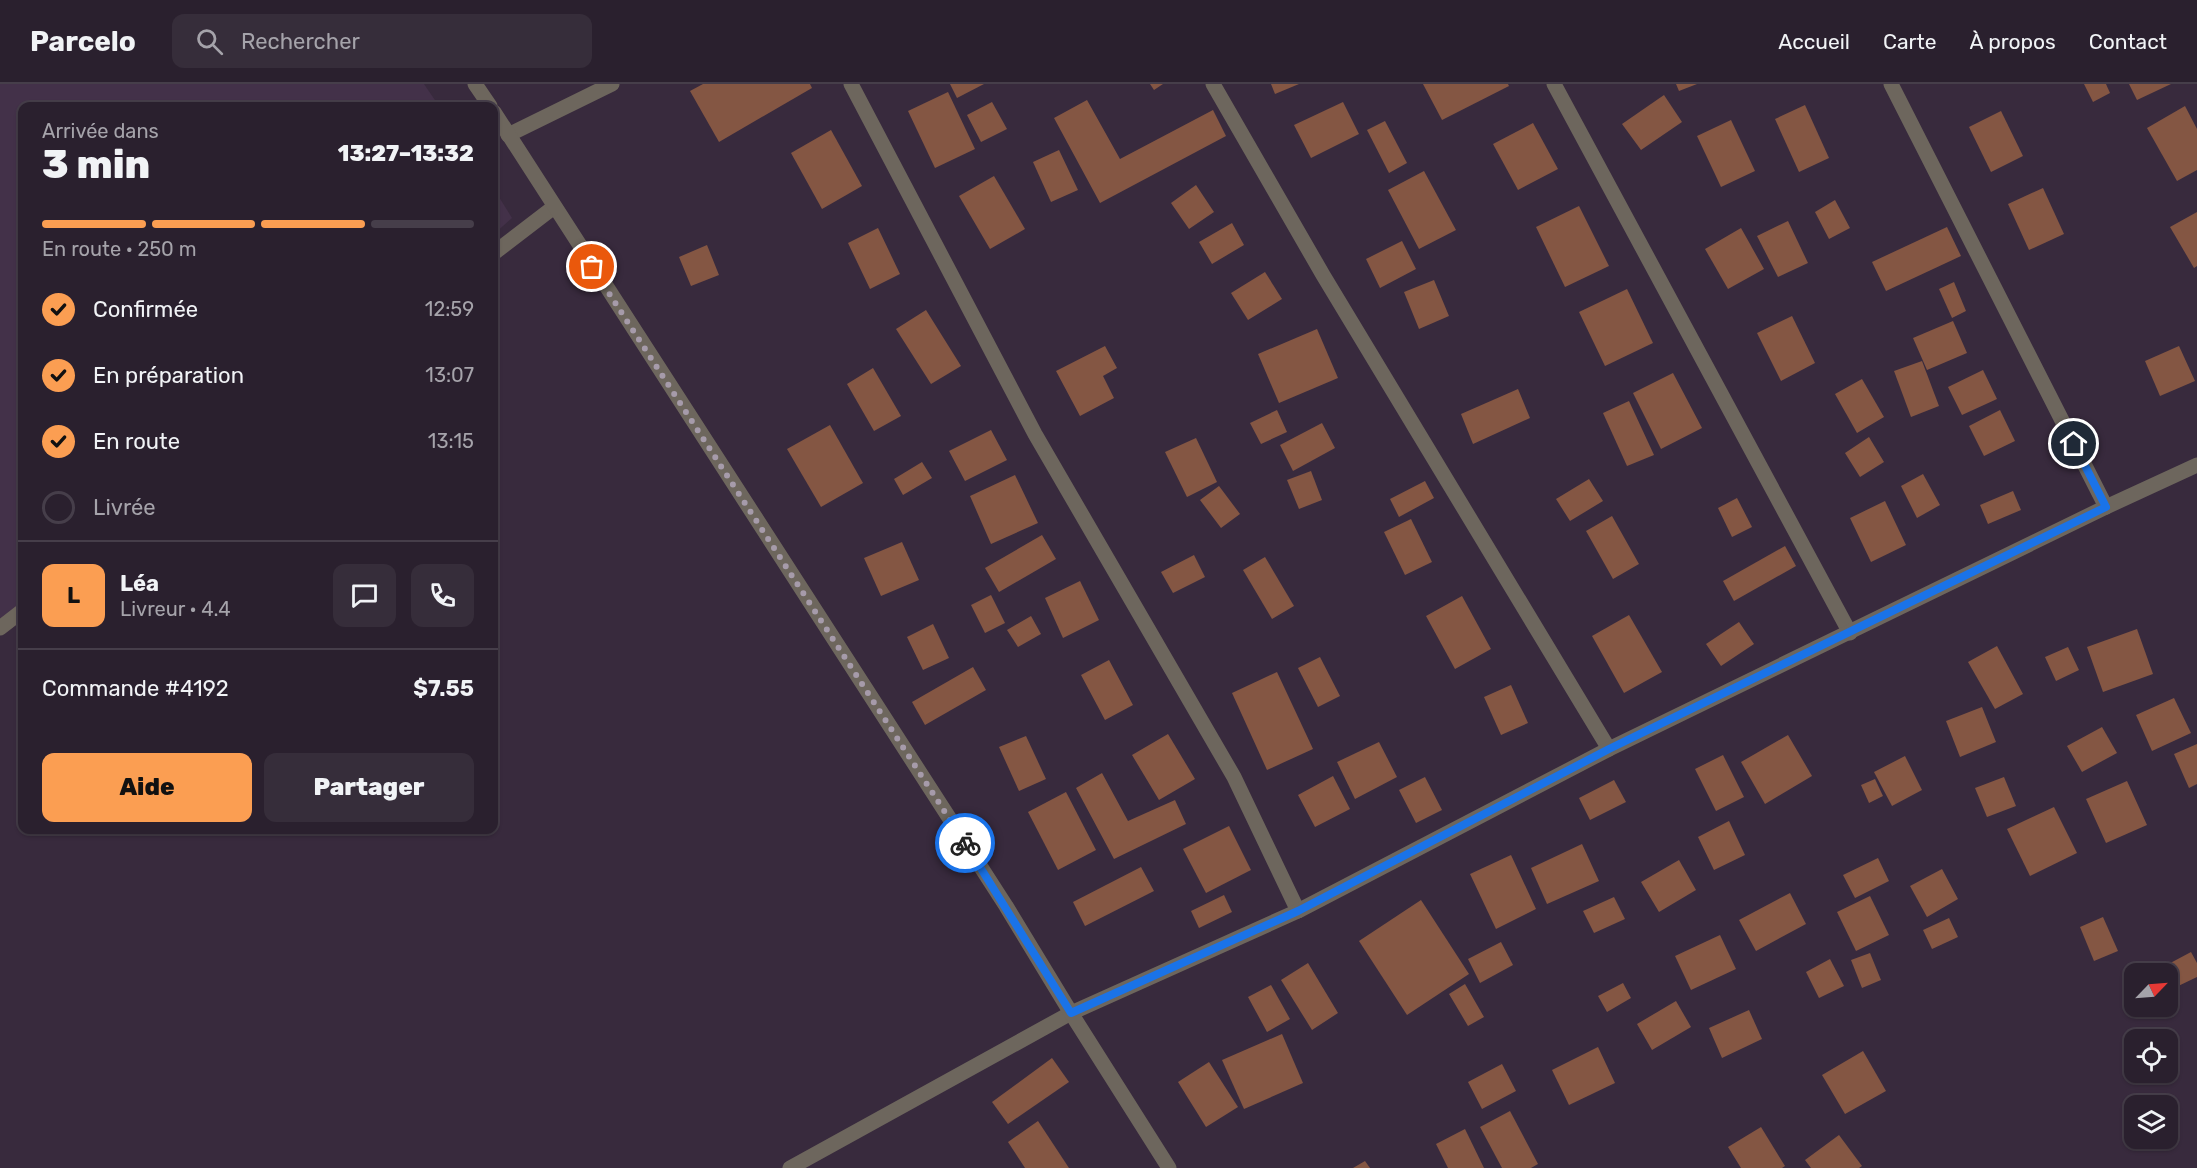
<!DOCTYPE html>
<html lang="fr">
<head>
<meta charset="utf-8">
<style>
	body { margin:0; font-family:Rubik,sans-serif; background:#362d3a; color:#f1f3f6; height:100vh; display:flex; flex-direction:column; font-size:22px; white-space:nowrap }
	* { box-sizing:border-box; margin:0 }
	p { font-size:20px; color:#a5a3aa }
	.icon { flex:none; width:33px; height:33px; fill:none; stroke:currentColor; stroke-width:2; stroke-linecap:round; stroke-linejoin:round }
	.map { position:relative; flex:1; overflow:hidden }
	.sheet { position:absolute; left:18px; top:18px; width:480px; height:732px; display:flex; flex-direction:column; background:#2a202e; border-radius:12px; box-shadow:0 2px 4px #0004,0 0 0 2px #463e4a }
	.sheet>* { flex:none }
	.needle { width:39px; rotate:65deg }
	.buttons { position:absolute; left:2124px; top:879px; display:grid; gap:12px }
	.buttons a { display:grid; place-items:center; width:54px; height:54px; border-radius:12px; background:#2a202e; box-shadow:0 2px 4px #0004,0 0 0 2px #463e4a; font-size:30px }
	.pin { position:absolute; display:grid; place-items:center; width:51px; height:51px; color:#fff; margin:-26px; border:3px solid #fff; border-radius:50%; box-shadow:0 2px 6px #0007 }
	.courier { position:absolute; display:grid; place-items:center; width:60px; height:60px; margin:-30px; border:4px solid #1a73e8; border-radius:50%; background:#fff; color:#222; box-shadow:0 2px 8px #0007 }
	.headline em { font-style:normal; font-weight:800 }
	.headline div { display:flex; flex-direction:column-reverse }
	.headline { display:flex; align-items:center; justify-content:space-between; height:102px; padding:0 24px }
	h1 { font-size:39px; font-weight:800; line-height:45px }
	.bar { display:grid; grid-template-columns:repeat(4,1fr); gap:9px 6px; align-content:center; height:72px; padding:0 24px }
	.bar i { height:8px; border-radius:4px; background:#463e4a }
	.bar .active { background:#fb9e52 }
	.bar p { grid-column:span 4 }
	.line { display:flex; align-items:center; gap:15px; padding:0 24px; border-top:2px solid #463e4a }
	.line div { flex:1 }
	.round { display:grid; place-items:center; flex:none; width:63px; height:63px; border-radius:12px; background:#362d3a }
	ol { padding:0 24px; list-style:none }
	li { display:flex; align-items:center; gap:18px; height:66px }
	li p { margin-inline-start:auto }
	li .icon { padding:6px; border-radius:50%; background:#fb9e52; color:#111; stroke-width:4 }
	li:last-child { color:#a5a3aa }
	li i { width:33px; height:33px; border:3px solid #463e4a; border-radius:50% }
	.action { display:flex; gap:12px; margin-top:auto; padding:12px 24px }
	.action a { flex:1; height:69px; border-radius:12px; background:#fb9e52; color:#111; font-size:24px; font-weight:800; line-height:69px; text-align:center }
	.action a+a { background:#362d3a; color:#f1f3f6 }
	header { display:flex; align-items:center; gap:36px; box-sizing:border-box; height:84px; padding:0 30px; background:#2a202e; border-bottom:2px solid #463e4a }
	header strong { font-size:28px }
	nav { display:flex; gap:33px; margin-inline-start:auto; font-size:21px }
	.search { width:420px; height:54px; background:#362d3a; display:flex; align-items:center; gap:15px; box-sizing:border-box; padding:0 21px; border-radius:12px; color:#a5a3aa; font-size:22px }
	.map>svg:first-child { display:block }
	.built { fill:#433149 }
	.building { fill:#845643 }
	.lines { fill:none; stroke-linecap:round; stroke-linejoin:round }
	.minor { stroke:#6d665d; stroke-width:15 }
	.tertiary { stroke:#6d665d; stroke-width:15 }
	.done { stroke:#a69baa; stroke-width:6; stroke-dasharray:0 10.8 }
	.route { stroke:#1a73e8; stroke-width:8 }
</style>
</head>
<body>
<header>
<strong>Parcelo</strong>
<div class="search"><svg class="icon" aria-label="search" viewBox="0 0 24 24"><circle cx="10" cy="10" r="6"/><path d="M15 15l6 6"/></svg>Rechercher</div>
<nav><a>Accueil</a><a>Carte</a><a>À propos</a><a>Contact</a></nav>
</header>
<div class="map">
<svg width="2197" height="1084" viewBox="0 0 2197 1084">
	<rect width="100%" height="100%" fill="#382a3d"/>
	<g class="built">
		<polygon points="0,0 424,0 439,22 22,22 22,518 0,535"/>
		<polygon points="494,105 512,134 494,150"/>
	</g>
	<g class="building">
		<polygon points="703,0 810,0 812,4 719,58 690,7"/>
		<polygon points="950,0 984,0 957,14"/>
		<polygon points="1150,0 1163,0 1154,6"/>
		<polygon points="1271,0 1299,0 1275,10"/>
		<polygon points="1423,0 1508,0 1509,2 1442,36"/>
		<polygon points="1676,0 1697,0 1679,7"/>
		<polygon points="2084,0 2106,0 2110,9 2093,18"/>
		<polygon points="2129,0 2171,0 2137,16"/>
		<polygon points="948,8 975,65 935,84 908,27"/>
		<polygon points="1664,11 1682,38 1641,66 1622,40"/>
		<polygon points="1087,16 1120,75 1213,26 1226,52 1100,119 1054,34"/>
		<polygon points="992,18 1007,45 981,58 967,31"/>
		<polygon points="1343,18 1359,50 1311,74 1294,41"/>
		<polygon points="1805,21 1829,74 1799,88 1775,35"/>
		<polygon points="2185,22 2197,45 2197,86 2177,97 2147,44"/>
		<polygon points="2001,27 2023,72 1991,88 1969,43"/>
		<polygon points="1731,36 1755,87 1721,103 1697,52"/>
		<polygon points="1385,37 1407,79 1389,89 1367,46"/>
		<polygon points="1533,39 1558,85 1518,106 1493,60"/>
		<polygon points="831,46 862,102 822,125 791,69"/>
		<polygon points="1059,66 1078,106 1051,118 1033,78"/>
		<polygon points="1424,87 1456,146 1419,165 1388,106"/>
		<polygon points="994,92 1025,145 990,165 959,112"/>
		<polygon points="1196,101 1214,128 1189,145 1171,119"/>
		<polygon points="2043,104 2064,150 2029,166 2008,120"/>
		<polygon points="1835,116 1850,144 1829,155 1815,128"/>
		<polygon points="1579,122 1609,182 1565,203 1536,143"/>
		<polygon points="2197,128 2197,182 2194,184 2170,143"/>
		<polygon points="1788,137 1808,179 1778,193 1757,152"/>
		<polygon points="1232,139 1244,161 1212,180 1199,158"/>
		<polygon points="1947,143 1961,172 1886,207 1872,178"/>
		<polygon points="878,144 900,190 870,205 848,159"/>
		<polygon points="1741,144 1764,185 1728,205 1705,165"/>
		<polygon points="1402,157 1416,185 1380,204 1366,175"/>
		<polygon points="707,161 719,191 691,202 679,173"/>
		<polygon points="1265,188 1282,215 1248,236 1231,209"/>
		<polygon points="1434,196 1449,232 1419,245 1404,208"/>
		<polygon points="1954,198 1966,227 1952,234 1939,205"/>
		<polygon points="1627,205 1653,259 1605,282 1579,228"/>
		<polygon points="926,226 961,282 931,300 896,245"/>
		<polygon points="1792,232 1815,279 1781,297 1757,249"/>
		<polygon points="1953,237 1967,269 1927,286 1913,254"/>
		<polygon points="1317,245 1338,294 1279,319 1258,270"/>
		<polygon points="1105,262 1117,284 1103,292 1114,314 1080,332 1056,287"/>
		<polygon points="2179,262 2195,297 2160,312 2145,277"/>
		<polygon points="1922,277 1939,322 1911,333 1894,287"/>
		<polygon points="873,284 901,332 874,347 847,300"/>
		<polygon points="1983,286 1997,315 1962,331 1948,303"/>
		<polygon points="1673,289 1702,344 1661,365 1633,309"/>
		<polygon points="1862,295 1884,333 1857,349 1835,310"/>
		<polygon points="1518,305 1530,334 1473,360 1461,330"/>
		<polygon points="1629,317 1654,371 1627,382 1603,329"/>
		<polygon points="1277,326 1287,348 1261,360 1250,339"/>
		<polygon points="2000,326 2015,357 1984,372 1969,342"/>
		<polygon points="1322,339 1335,364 1293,387 1280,361"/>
		<polygon points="830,341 863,399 821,423 787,365"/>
		<polygon points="991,346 1007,376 965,397 949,367"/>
		<polygon points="1869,353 1884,378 1860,393 1845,369"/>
		<polygon points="1196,354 1217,398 1187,413 1165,368"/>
		<polygon points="922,378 932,394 903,411 894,395"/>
		<polygon points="1311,387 1322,416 1299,425 1287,396"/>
		<polygon points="1923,390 1940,421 1917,434 1901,402"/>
		<polygon points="1015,391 1038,439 991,460 970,412"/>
		<polygon points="1589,395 1603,417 1570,437 1556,415"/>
		<polygon points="1425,397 1434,414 1399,433 1390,415"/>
		<polygon points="1219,402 1240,430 1221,444 1200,416"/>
		<polygon points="2013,407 2021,426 1988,440 1980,421"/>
		<polygon points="1737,414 1752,443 1732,453 1718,424"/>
		<polygon points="1885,417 1906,461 1871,478 1850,434"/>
		<polygon points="1612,432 1639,480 1613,495 1586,447"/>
		<polygon points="1411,435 1432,478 1405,491 1384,448"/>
		<polygon points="1042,451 1056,475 999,508 985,484"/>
		<polygon points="902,458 919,496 881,512 864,474"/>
		<polygon points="1785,462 1796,482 1734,517 1723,497"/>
		<polygon points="1194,471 1205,493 1173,509 1161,488"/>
		<polygon points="1265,473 1294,522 1272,535 1243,486"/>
		<polygon points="1080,497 1099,536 1063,554 1045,514"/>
		<polygon points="991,511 1005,539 985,549 971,521"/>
		<polygon points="1462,512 1491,565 1455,585 1426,532"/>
		<polygon points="1629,531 1662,588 1624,609 1592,552"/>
		<polygon points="1031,532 1041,550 1018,563 1007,546"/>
		<polygon points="1739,538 1754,560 1721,582 1706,560"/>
		<polygon points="933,540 949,574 923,586 907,553"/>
		<polygon points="2137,545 2153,590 2103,608 2087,563"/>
		<polygon points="1997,562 2023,610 1995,625 1968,578"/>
		<polygon points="2068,563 2079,586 2056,597 2045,573"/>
		<polygon points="1320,573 1340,612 1318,623 1298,584"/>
		<polygon points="1109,576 1133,621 1105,636 1081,591"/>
		<polygon points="973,583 986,606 925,641 912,618"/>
		<polygon points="1277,588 1313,665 1267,686 1232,609"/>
		<polygon points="1511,601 1528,639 1501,651 1484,613"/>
		<polygon points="2174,614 2191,649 2152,667 2136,631"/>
		<polygon points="1982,623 1996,658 1960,673 1946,637"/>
		<polygon points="2102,643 2117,669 2082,688 2067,662"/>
		<polygon points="1168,650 1195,695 1159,716 1132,671"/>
		<polygon points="1788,651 1812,692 1765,720 1741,678"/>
		<polygon points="1026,652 1046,695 1019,707 999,663"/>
		<polygon points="1379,658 1397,693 1355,715 1337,678"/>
		<polygon points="2197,660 2197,700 2189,704 2174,670"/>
		<polygon points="1723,671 1744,713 1716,727 1695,685"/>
		<polygon points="1905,672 1922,706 1892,722 1874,688"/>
		<polygon points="1102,689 1128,737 1175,716 1186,740 1114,775 1076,704"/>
		<polygon points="1333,692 1350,725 1315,743 1298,711"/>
		<polygon points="1425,693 1442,726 1416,739 1399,706"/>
		<polygon points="2004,693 2016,722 1987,733 1975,704"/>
		<polygon points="1875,695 1883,712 1869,719 1861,701"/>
		<polygon points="1614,696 1626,718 1590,736 1579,714"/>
		<polygon points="2127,697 2147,741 2106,759 2086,715"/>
		<polygon points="1066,708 1096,766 1058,786 1028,728"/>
		<polygon points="2054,723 2077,769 2030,792 2007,745"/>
		<polygon points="1729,737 1745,771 1714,786 1698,753"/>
		<polygon points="1229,742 1251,786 1206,809 1183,765"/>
		<polygon points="1582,760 1599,797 1547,820 1531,784"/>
		<polygon points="1511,771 1536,825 1496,845 1470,790"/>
		<polygon points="1878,774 1889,797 1855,814 1843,791"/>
		<polygon points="1679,776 1696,806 1659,828 1641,798"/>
		<polygon points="1141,783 1154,807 1085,842 1073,818"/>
		<polygon points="1942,785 1958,815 1927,833 1910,802"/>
		<polygon points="1790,809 1806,840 1756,867 1739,836"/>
		<polygon points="1224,811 1232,828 1199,844 1191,827"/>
		<polygon points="1870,812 1889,851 1856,867 1837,828"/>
		<polygon points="1614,813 1625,835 1594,849 1583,827"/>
		<polygon points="1421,816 1469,890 1407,931 1359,857"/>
		<polygon points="2103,833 2118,867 2094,877 2080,843"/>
		<polygon points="1949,834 1958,853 1932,865 1923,846"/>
		<polygon points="1720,851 1736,885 1691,906 1675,872"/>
		<polygon points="1501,858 1513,881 1480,899 1468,875"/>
		<polygon points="2191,868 2197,879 2197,893 2172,905 2168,896 2168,890 2164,890 2161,884"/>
		<polygon points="1870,869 1881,896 1862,904 1851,876"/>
		<polygon points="1830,875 1844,902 1819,914 1806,888"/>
		<polygon points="1308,879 1338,929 1312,946 1281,896"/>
		<polygon points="1623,899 1631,914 1607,928 1598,912"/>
		<polygon points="1465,900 1484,933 1468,942 1449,910"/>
		<polygon points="1271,901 1290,935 1267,948 1248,913"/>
		<polygon points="1676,917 1691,943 1652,966 1637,940"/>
		<polygon points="1749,926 1762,955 1722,974 1709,944"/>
		<polygon points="1282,950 1303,999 1244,1025 1222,976"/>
		<polygon points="1598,963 1615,999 1569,1021 1552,986"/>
		<polygon points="1863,967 1886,1007 1845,1030 1822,991"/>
		<polygon points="1052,974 1069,998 1008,1040 992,1018"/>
		<polygon points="1209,978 1238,1023 1206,1043 1178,998"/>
		<polygon points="1502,980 1516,1007 1482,1025 1468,998"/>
		<polygon points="1510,1027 1538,1080 1531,1084 1502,1084 1480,1043"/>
		<polygon points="1038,1037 1069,1084 1025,1084 1008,1058"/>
		<polygon points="1761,1043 1785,1082 1782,1084 1741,1084 1728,1063"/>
		<polygon points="1465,1045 1484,1084 1448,1084 1436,1060"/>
		<polygon points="1839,1051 1862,1082 1859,1084 1811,1084 1805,1076"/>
		<polygon points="1365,1077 1370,1084 1353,1084"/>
	</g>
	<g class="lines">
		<g class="minor">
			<polyline points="851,0 1035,350 1234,693 1298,827"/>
			<polyline points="1213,0 1323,191 1609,665"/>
			<polyline points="1554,0 1850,549"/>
			<polyline points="1891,0 2106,423"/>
			<polyline points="508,51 612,0"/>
			<polyline points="494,169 554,123"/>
			<polyline points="0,544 22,527"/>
			<polyline points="790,1084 1071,929 1298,827 1609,665 2106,423 2197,381"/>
		</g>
		<g class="tertiary">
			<polyline points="475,0 490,22"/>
			<polyline points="494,28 1006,822 1071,929 1169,1084"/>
		</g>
	</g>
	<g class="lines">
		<polyline class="done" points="592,183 965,759"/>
		<polyline class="route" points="965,759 1071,929 1298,827 1609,665 2106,423 2074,360"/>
	</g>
</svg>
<div class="buttons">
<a><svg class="needle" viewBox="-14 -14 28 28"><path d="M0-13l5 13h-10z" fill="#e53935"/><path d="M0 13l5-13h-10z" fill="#a5a3aa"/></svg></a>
<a><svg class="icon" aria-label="locate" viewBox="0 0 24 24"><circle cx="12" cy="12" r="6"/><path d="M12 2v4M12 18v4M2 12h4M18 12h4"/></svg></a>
<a><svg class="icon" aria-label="layers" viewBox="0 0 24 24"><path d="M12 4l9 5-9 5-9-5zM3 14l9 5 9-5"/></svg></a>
</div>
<div class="pin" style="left:592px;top:183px;background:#ea580c"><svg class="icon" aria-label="bag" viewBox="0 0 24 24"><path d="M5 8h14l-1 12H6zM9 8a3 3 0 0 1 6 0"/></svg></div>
<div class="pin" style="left:2074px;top:360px;background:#1f2937"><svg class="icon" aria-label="home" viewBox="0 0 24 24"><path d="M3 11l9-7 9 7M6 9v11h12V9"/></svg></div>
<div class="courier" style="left:965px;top:759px"><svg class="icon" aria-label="bike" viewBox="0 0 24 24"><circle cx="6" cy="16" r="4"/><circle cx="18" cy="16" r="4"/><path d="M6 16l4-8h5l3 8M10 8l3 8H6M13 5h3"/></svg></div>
<section class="sheet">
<div class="headline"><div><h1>3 min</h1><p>Arrivée dans</p></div><em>13:27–13:32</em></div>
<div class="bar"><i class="active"></i><i class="active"></i><i class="active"></i><i></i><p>En route · 250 m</p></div>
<ol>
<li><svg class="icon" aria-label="check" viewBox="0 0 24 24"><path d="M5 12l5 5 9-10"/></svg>Confirmée<p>12:59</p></li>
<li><svg class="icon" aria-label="check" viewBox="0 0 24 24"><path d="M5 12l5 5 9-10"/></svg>En préparation<p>13:07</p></li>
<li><svg class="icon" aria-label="check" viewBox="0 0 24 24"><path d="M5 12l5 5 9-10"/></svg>En route<p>13:15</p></li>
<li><i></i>Livrée</li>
</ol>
<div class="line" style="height:108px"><b class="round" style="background:#fb9e52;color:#111">L</b><div><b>Léa</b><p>Livreur · 4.4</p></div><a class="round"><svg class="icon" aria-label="chat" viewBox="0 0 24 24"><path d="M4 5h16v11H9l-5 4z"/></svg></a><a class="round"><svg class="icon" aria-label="phone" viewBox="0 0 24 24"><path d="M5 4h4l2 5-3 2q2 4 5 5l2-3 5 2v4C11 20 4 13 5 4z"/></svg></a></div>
<div class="line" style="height:78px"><div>Commande #4192</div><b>$7.55</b></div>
<div class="action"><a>Aide</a><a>Partager</a></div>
</section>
</div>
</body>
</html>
